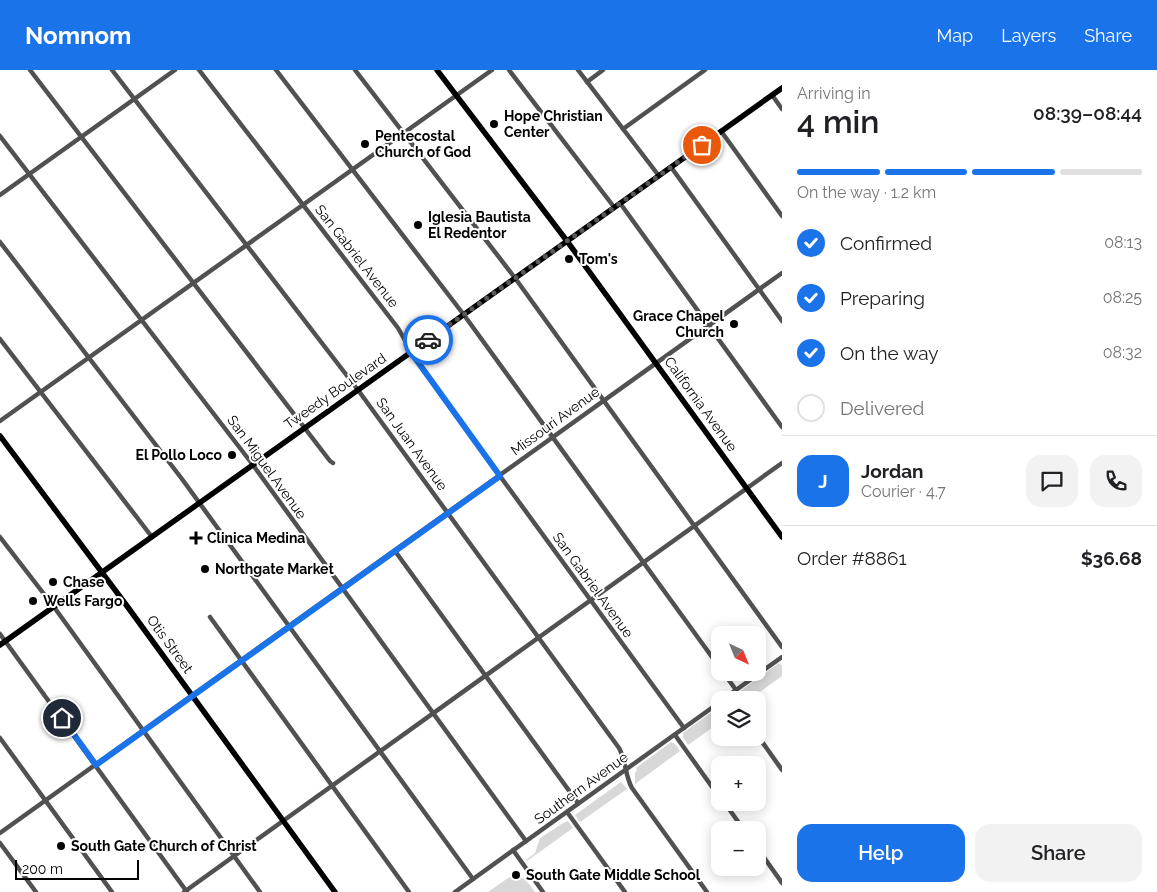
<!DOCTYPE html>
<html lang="en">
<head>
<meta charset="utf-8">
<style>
	body { margin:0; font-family:Raleway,sans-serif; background:#f2f2f2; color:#202124; height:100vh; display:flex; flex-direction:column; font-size:19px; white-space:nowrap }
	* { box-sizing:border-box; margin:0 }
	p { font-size:16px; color:#757577 }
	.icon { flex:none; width:28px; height:28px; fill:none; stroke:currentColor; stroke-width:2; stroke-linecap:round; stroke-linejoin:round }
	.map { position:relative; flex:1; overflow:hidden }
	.details { display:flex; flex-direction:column; background:#fff; width:375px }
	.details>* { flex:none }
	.needle { width:32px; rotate:137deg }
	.controls { position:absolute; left:711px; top:556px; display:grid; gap:10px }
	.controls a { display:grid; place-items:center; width:55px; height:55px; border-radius:10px; background:#fff; box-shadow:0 2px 12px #0003; font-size:25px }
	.scale { position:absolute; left:15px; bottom:12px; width:124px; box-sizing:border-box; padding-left:5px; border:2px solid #000; border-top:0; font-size:14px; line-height:18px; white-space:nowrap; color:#000; -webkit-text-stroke:4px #fff; paint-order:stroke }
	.pin { position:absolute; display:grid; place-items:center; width:42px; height:42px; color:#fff; margin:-21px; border:2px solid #fff; border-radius:50%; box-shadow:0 1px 5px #0007 }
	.courier { position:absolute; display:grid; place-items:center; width:50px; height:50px; margin:-25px; border:4px solid #1a73e8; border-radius:50%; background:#fff; color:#222; box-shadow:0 1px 6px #0007 }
	.summary em { font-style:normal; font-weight:600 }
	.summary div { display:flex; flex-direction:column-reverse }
	.summary { display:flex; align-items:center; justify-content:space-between; height:85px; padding:0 15px }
	h1 { font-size:32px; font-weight:600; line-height:38px }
	.bar { display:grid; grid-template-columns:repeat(4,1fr); gap:8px 5px; align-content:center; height:60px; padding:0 15px }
	.bar i { height:6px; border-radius:4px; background:#e0e0e0 }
	.bar .on { background:#1a73e8 }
	.bar p { grid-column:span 4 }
	.line { display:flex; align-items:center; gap:12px; padding:0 15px; border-top:1px solid #e0e0e0 }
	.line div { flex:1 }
	.round { display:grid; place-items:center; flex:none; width:52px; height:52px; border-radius:15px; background:#f2f2f2 }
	ol { padding:0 15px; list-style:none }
	li { display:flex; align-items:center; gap:15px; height:55px }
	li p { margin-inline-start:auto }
	li .icon { padding:5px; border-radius:50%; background:#1a73e8; color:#fff; stroke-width:4 }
	li:last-child { color:#757577 }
	li i { width:28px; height:28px; border:2px solid #e0e0e0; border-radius:50% }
	.button { display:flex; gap:10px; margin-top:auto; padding:10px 15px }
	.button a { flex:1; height:58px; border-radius:15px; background:#1a73e8; color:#fff; font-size:20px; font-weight:600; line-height:58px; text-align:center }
	.button a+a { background:#f2f2f2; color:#202124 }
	header { display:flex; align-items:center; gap:30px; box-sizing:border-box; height:70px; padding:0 25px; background:#1a73e8; color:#fff }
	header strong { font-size:24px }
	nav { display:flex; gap:28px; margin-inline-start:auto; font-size:18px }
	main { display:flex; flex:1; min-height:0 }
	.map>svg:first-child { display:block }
	.green { fill:#d8d8d8 }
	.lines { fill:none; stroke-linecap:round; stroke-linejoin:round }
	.minor { stroke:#515151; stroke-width:4.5 }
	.major { stroke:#000; stroke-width:5.5 }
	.done { stroke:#595959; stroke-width:5; stroke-dasharray:0 9 }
	.route { stroke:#1a73e8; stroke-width:6 }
	.poi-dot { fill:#000; stroke:#fff; stroke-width:2 }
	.labels { text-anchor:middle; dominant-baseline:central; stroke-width:4; stroke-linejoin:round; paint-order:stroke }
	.poi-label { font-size:14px; font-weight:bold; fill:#000; stroke:#fff; text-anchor:start }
	.street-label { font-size:14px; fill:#000; stroke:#fff }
</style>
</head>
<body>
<header>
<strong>Nomnom</strong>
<nav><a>Map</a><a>Layers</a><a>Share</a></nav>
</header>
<main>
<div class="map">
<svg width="782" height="822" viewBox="0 0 782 822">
	<rect width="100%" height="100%" fill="#fff"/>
	<g class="green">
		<polygon points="779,593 782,596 782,606 749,630 737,630 736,624"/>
		<polygon points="720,636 720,652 688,675 683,667 683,663"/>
		<polygon points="671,672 675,674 680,681 635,714 635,703 637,700 636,698"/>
		<polygon points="621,712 627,719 580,752 575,745"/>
		<polygon points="568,751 573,758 527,791 526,790 535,783 540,768 563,753"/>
		<path d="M 515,805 C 525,807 529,814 535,822 L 488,822 L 508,808 Z"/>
	</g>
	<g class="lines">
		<g class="minor">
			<polyline points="30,0 330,391 333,393"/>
			<path d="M 112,0 L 358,320 L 619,678 C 626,690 625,706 632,718 L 707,822"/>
			<polyline points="199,0 398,258 415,288 481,380 684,658"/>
			<polyline points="276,0 464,245 720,598"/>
			<polyline points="355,0 515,208 782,577"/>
			<polyline points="509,0 614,137"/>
			<polyline points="578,0 659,106"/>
			<polyline points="587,12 603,0"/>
			<polyline points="772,25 782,39"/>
			<polyline points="623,59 705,0"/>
			<polyline points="721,61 782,146"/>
			<polyline points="0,66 253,395 526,771"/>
			<polyline points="671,97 782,251"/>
			<polyline points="0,125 175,0"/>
			<polyline points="620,133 782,357"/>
			<polyline points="0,172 182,409 473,809"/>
			<polyline points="0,269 152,467"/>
			<polyline points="0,351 492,0"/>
			<polyline points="0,467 54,537 260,822"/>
			<polyline points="395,481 578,733"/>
			<polyline points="210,547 409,822"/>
			<polyline points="0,564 187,822"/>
			<polyline points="723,602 736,620"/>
			<polyline points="722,630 782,587"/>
			<polyline points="675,665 720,728"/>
			<polyline points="758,666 782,700"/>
			<polyline points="0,668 112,822"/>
			<polyline points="724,732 744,760"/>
			<polyline points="567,742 625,822"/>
			<polyline points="0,763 782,203"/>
			<polyline points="0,773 36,822"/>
			<polyline points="758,779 782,813"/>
			<polyline points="513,780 543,822"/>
			<polyline points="184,822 782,393"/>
			<polyline points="455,822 720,632"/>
		</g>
		<g class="major">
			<polyline points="437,0 567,171 782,467"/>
			<polyline points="0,366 127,536 335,822"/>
			<polyline points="0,575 782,18"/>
		</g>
	</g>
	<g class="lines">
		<polyline class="done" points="428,270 702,75"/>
		<polyline class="route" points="62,648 96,695 500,406 415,288 412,282 428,270"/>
	</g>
	<g class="poi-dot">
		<circle cx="494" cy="54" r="5"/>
		<circle cx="365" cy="74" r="5"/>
		<circle cx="418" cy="155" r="5"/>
		<circle cx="569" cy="189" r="5"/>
		<circle cx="734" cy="254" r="5"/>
		<circle cx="232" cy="385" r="5"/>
		<path d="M193.5 460.5h5v5h5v5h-5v5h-5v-5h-5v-5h5z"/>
		<circle cx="205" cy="499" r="5"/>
		<circle cx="53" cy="512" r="5"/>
		<circle cx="33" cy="531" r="5"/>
		<circle cx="61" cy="776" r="5"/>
		<circle cx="516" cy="805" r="5"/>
	</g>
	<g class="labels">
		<g class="poi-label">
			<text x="504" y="46">Hope Christian<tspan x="504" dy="16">Center</tspan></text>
			<text x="375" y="66">Pentecostal<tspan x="375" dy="16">Church of God</tspan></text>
			<text x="428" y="147">Iglesia Bautista<tspan x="428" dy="16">El Redentor</tspan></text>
			<text x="579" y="189">Tom's</text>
			<text x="724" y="246" text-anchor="end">Grace Chapel<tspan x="724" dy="16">Church</tspan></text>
			<text x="222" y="385" text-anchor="end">El Pollo Loco</text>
			<text x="207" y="468">Clinica Medina</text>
			<text x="215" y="499">Northgate Market</text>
			<text x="63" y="512">Chase</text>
			<text x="43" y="531">Wells Fargo</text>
			<text x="71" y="776">South Gate Church of Christ</text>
			<text x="526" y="805">South Gate Middle School</text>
		</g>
		<g class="street-label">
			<text transform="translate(357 186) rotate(52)">San Gabriel Avenue</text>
			<text transform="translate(335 321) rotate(-35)">Tweedy Boulevard</text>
			<text transform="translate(701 334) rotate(54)">California Avenue</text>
			<text transform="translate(555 351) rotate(-36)">Missouri Avenue</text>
			<text transform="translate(412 374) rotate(54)">San Juan Avenue</text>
			<text transform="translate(267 397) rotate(54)">San Miguel Avenue</text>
			<text transform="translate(593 515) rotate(54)">San Gabriel Avenue</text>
			<text transform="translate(170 574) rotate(54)">Otis Street</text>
			<text transform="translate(581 718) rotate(-36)">Southern Avenue</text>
		</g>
	</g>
</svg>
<div class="controls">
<a><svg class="needle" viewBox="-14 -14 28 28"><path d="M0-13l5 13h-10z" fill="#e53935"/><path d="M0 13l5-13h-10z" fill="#757577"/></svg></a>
<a><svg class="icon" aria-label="layers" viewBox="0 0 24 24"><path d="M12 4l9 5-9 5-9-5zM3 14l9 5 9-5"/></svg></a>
<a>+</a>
<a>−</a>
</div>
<div class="scale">200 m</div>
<div class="pin" style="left:702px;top:75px;background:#ea580c"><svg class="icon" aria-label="bag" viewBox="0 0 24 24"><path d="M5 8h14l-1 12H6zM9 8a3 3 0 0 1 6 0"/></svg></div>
<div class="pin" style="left:62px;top:648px;background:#1f2937"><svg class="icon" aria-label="home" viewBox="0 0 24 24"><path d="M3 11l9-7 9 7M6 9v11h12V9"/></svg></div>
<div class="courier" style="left:428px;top:270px"><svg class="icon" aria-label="car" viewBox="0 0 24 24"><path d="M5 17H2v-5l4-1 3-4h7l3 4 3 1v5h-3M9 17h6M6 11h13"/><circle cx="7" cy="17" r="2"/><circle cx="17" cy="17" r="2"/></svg></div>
</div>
<section class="details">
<div class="summary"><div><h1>4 min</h1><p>Arriving in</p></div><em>08:39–08:44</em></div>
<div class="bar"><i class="on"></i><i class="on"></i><i class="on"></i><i></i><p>On the way · 1.2 km</p></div>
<ol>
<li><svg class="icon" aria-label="check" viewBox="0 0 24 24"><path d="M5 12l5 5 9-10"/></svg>Confirmed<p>08:13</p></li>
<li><svg class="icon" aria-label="check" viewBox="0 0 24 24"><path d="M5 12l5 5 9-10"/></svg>Preparing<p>08:25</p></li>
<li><svg class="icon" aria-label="check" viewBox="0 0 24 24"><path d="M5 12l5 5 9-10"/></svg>On the way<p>08:32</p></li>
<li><i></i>Delivered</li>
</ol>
<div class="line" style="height:90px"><b class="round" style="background:#1a73e8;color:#fff">J</b><div><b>Jordan</b><p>Courier · 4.7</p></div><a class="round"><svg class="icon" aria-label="chat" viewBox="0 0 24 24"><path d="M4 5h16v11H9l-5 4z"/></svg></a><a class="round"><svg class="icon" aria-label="phone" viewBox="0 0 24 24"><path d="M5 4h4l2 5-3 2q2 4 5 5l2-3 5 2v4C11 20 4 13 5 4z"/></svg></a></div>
<div class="line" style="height:65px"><div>Order #8861</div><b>$36.68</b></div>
<div class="button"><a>Help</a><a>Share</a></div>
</section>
</main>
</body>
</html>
